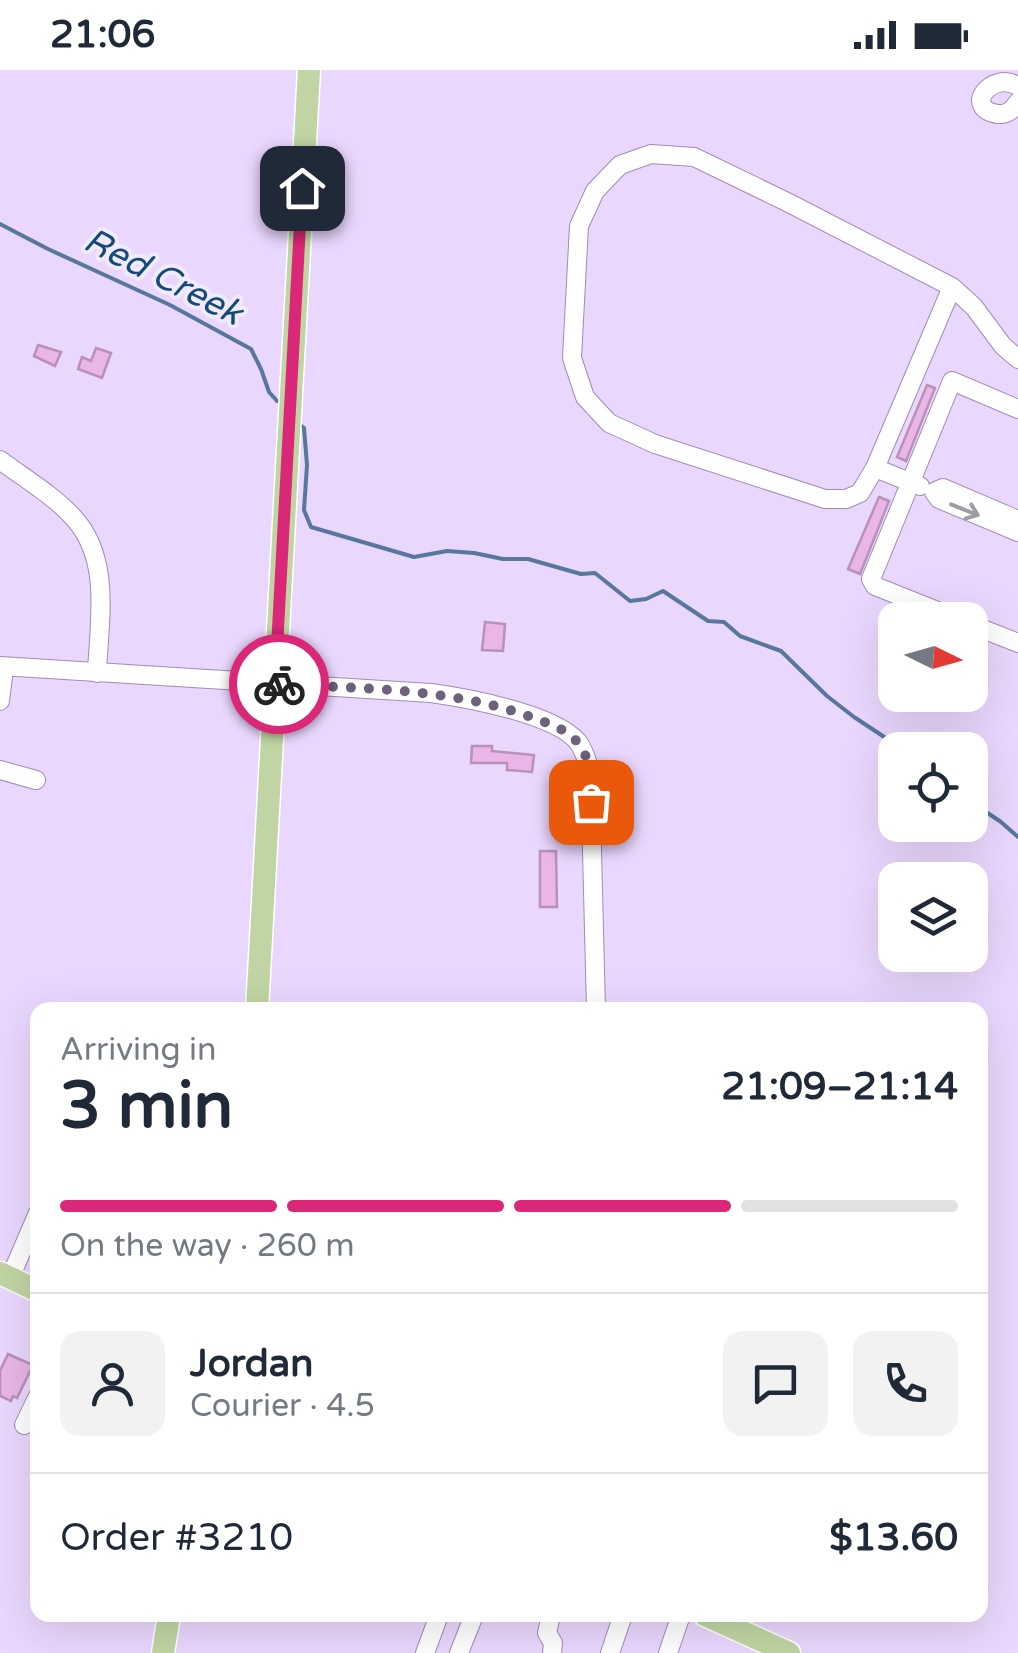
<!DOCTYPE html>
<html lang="en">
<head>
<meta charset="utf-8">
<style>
	body { margin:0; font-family:"Varela Round",sans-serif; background:#f2f2f3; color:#1f2937; height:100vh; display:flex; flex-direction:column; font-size:38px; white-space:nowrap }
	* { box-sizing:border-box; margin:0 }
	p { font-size:32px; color:#747a83 }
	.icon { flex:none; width:55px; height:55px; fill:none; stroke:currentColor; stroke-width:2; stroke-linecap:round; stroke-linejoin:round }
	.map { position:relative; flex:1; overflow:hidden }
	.sheet { position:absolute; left:30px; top:932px; width:958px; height:620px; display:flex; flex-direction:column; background:#fff; border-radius:20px; box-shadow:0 10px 40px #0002 }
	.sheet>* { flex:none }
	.needle { width:65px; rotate:95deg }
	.tools { position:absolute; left:878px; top:532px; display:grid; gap:20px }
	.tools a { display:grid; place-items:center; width:110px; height:110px; border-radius:20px; background:#fff; box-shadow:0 10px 40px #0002; font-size:50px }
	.pin { position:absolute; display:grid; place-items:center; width:85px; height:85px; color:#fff; margin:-42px; border-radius:20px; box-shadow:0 5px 15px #0006 }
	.courier { position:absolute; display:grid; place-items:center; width:100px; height:100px; margin:-50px; border:8px solid #db2777; border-radius:50%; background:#fff; color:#222; box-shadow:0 2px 12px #0007 }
	.summary em { font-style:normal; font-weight:700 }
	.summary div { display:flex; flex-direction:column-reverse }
	.summary { display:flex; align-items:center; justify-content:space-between; height:170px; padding:0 30px }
	h1 { font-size:65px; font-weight:700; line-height:75px }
	.bar { display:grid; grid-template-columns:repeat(4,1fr); gap:15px 10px; align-content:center; height:120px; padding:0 30px }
	.bar i { height:12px; border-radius:8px; background:#e0e1e3 }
	.bar .on { background:#db2777 }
	.bar p { grid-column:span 4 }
	.line { display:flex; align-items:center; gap:25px; padding:0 30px; border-top:2px solid #e0e1e3 }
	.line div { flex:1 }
	.round { display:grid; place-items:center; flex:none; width:105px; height:105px; border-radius:20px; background:#f2f2f3 }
	.status { display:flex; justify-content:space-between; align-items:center; height:70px; padding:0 50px; background:#fff; direction:ltr }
	.status svg { height:28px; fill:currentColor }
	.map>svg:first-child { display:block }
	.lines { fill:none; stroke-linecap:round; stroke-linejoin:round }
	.stream { stroke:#57779d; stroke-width:4 }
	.building { fill:#e9b6e7; stroke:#b991b7; stroke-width:2.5 }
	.minor-casing { stroke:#a18bb7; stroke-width:20 }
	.major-casing { stroke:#fff; stroke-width:25 }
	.minor { stroke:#fff; stroke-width:18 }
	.major { stroke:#c0d5a3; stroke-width:22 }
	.oneway { stroke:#a09ca4 }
	.done { stroke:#6e617b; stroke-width:10; stroke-dasharray:0 18 }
	.route { stroke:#db2777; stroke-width:12 }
	.labels { text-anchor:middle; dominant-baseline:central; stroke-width:8; stroke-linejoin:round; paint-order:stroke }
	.water-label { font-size:35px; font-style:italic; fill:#134b78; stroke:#f3e9fd }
</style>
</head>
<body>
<div class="status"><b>21:06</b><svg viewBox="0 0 49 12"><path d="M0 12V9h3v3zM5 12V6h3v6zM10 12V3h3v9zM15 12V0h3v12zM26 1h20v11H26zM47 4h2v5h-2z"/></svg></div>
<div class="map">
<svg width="1018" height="1583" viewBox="0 0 1018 1583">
	<rect width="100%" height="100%" fill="#ead7fe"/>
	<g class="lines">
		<g class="stream">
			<polyline points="0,154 48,179 170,235 251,279 261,299 269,322 277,331"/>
			<polyline points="299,354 304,358 307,395 304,440 311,457 414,487 447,481 474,483 503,489 528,489 581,504 595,503 630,531 646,529 663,521 708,551 724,552 740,566 781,581 827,626 854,647 904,680"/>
			<polyline points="970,731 1001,752 1018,767"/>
		</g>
	</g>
	<g class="building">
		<polygon points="38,275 61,282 55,296 34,286"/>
		<polygon points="96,278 111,283 102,308 78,299 82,287 91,291"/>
		<polygon points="927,315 935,318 906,391 897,387"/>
		<polygon points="879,427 889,431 860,504 848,499"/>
		<polygon points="485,552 505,554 503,581 482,580"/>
		<polygon points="472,676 492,676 492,681 534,685 532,702 507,700 507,693 471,693"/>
		<polygon points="540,781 556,781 557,837 540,837"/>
		<polygon points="8,1284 33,1295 17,1328 13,1326 11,1331 0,1326 0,1301"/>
	</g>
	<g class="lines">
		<defs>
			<g id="minor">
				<path d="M 1018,16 C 991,0 962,39 998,44 C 1008,45 1013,39 1018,32"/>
				<polyline points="952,217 875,398 860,423 846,429 825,429 655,374 609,353 585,327 572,288 579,156 595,121 620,95 651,84 694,87 787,132 952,217 974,237 1003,276 1018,289"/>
				<path d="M 0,390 C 24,408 53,425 73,447 C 112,489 99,551 97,603"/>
				<polyline points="875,398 920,416"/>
				<polyline points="1018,450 943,418 934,422 939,429 1018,462"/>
				<polyline points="960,550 875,516 871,509 952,311 1018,339"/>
				<polyline points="970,554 1018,573"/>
				<path d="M 0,596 L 431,623 C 467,628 555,644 578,672 C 584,680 587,690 590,701 L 596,940"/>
				<polyline points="0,631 4,598"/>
				<polyline points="0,700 36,710"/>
				<polyline points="10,1208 38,1143"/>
				<polyline points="24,1355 38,1326"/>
				<polyline points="551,1545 547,1563 553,1573 552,1583"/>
				<polyline points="425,1583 439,1545"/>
				<polyline points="459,1583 474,1545"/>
				<polyline points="610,1583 623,1545"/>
				<polyline points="668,1583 681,1545"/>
			</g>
			<g id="major">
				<polyline points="257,940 309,0"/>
				<polyline points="0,1203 38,1221"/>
				<polyline points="705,1545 789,1583"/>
				<polyline points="163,1583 169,1545"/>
			</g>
		</defs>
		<use href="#minor" class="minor-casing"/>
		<use href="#major" class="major-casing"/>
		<use href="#minor" class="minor"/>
		<use href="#major" class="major"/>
	</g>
	<defs><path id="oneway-shaft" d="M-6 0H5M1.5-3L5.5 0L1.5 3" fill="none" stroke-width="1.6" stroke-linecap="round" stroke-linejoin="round" transform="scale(2.5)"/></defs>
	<use class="oneway" href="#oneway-shaft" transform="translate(965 440) rotate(22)"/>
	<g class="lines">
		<path class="done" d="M 279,614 C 364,619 451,618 531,647 C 547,653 567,659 578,673 C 592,690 590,711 591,732"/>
		<polyline class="route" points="279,614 275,614 302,118"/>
	</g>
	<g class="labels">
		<g class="water-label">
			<text transform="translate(163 207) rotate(27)">Red Creek</text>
		</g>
	</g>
</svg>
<div class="tools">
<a><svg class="needle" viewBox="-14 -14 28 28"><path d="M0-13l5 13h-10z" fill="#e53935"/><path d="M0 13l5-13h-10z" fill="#747a83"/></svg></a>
<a><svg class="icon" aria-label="locate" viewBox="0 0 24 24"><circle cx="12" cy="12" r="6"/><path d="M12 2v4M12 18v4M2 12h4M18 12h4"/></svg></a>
<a><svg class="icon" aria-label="layers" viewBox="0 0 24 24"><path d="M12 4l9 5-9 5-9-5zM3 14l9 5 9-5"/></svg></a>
</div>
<div class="pin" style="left:591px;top:732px;background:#ea580c"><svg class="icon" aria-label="bag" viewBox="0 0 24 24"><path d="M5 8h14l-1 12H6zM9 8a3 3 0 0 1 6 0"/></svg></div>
<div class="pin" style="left:302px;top:118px;background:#1f2937"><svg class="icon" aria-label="home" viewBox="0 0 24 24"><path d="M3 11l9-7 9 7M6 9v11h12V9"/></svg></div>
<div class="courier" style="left:279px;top:614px"><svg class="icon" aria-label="bike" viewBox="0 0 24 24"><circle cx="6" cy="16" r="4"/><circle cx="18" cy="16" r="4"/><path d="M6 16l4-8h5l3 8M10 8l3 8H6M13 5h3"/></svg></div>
<section class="sheet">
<div class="summary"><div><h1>3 min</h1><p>Arriving in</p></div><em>21:09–21:14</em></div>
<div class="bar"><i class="on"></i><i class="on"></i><i class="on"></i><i></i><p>On the way · 260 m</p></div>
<div class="line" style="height:180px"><a class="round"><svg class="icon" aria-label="person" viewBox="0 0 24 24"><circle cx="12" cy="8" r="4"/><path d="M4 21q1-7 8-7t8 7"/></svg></a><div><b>Jordan</b><p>Courier · 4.5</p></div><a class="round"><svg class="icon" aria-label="chat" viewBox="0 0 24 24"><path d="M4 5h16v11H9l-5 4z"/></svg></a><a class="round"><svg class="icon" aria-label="phone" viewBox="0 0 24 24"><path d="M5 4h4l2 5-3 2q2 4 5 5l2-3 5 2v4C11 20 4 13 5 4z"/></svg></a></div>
<div class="line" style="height:130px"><div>Order #3210</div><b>$13.60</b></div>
</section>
</div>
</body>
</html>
